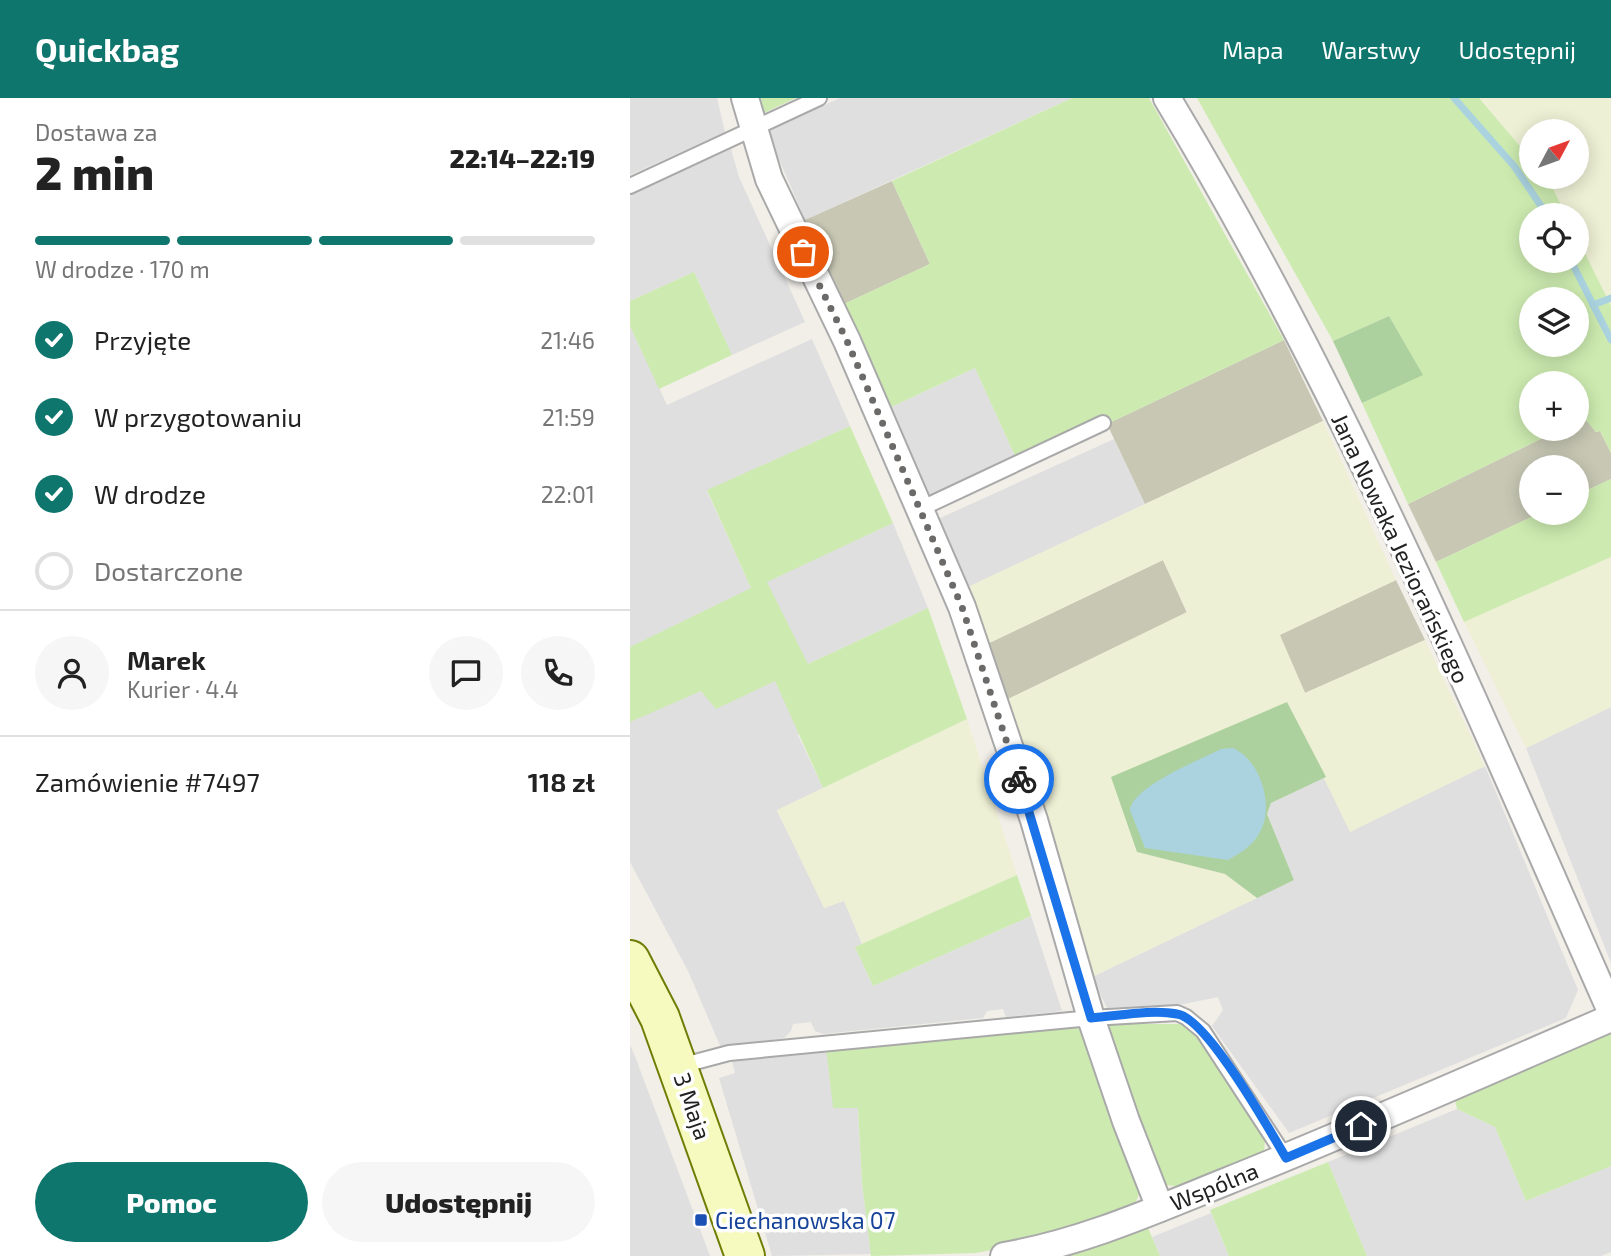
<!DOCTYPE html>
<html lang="pl">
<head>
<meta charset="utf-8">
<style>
	body { margin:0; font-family:"Exo 2",sans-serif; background:#f6f6f6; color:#222; height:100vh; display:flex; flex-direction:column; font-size:26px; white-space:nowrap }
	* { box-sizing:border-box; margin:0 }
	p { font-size:23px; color:#767676 }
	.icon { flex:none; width:38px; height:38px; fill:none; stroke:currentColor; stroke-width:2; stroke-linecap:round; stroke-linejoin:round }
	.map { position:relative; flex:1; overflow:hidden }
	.panel { display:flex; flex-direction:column; background:#fff; width:630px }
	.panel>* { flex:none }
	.needle { width:46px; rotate:49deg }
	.tools { position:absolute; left:889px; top:21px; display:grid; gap:14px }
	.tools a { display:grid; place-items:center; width:70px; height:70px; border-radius:50%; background:#fff; box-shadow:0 4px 18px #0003; font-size:35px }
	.pin { position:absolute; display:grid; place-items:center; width:60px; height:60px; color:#fff; margin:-30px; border:4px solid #fff; border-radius:50%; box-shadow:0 2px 7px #0007 }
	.courier { position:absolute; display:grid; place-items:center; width:70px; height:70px; margin:-35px; border:5px solid #1a73e8; border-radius:50%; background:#fff; color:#222; box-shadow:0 2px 9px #0007 }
	.summary em { font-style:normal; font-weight:800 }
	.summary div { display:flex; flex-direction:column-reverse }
	.summary { display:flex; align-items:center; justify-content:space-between; height:119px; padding:0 35px }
	h1 { font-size:46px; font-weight:800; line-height:52px }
	.bar { display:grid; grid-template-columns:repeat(4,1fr); gap:10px 7px; align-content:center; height:84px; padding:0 35px }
	.bar i { height:9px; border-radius:5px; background:#e0e0e0 }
	.bar .current { background:#0f766e }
	.bar p { grid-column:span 4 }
	.line { display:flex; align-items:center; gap:18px; padding:0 35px; border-top:2px solid #e0e0e0 }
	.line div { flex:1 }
	.round { display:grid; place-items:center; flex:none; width:74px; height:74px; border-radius:37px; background:#f6f6f6 }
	ol { padding:0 35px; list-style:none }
	li { display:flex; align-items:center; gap:21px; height:77px }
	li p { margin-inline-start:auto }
	li .icon { padding:7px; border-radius:50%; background:#0f766e; color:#fff; stroke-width:4 }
	li:last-child { color:#767676 }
	li i { width:38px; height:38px; border:4px solid #e0e0e0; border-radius:50% }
	.primary-button { display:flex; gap:14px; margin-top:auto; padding:14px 35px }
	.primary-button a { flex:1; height:80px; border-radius:42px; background:#0f766e; color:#fff; font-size:28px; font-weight:800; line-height:80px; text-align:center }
	.primary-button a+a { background:#f6f6f6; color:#222 }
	header { display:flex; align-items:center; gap:42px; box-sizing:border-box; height:98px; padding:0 35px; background:#0f766e; color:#fff }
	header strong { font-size:33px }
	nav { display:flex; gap:38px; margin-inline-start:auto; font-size:24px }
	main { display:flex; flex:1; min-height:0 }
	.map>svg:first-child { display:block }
	.residential { fill:#e0dfdf }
	.construction { fill:#c7c7b4 }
	.farmland { fill:#eef0d5 }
	.grass { fill:#cdebb0; fill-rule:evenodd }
	.forest { fill:#add19e }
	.water { fill:#aad3df }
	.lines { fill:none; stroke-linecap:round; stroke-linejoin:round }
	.stream { stroke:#aad3df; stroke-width:7 }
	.lane-casing { stroke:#a9a9a9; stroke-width:18 }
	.street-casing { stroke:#a9a9a9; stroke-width:30 }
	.secondary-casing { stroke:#707d05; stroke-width:42 }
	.lane { stroke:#fff; stroke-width:14 }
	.street { stroke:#fff; stroke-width:26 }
	.secondary { stroke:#f7fabf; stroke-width:38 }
	.done { stroke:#6b6a68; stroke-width:7; stroke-dasharray:0 12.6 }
	.route { stroke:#1a73e8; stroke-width:9 }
	.transit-dot { fill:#1a4fb4; stroke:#fff; stroke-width:2.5 }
	.labels { text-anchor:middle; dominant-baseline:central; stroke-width:7; stroke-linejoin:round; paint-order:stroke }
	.street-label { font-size:23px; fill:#222; stroke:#fff }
	.transit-label { font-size:23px; fill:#164399; stroke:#fff; text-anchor:start }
</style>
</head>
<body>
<header>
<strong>Quickbag</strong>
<nav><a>Mapa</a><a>Warstwy</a><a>Udostępnij</a></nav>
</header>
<main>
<section class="panel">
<div class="summary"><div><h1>2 min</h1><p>Dostawa za</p></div><em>22:14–22:19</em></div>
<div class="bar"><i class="current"></i><i class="current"></i><i class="current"></i><i></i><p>W drodze · 170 m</p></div>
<ol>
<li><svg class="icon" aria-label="check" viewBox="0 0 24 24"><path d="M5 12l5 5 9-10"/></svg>Przyjęte<p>21:46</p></li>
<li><svg class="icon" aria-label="check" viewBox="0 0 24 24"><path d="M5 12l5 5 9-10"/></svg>W przygotowaniu<p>21:59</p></li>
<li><svg class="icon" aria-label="check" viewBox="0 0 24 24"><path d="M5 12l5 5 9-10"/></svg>W drodze<p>22:01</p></li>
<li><i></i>Dostarczone</li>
</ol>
<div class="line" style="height:126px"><a class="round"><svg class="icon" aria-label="person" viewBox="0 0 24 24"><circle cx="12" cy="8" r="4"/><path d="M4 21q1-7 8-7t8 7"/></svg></a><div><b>Marek</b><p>Kurier · 4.4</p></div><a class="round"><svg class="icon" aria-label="chat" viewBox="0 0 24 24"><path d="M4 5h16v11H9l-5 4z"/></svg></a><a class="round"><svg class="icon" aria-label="phone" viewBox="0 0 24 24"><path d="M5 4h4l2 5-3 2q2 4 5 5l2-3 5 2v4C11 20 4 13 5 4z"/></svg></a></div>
<div class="line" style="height:91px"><div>Zamówienie #7497</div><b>118 zł</b></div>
<div class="primary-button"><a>Pomoc</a><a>Udostępnij</a></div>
</section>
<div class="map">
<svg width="981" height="1158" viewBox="0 0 981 1158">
	<rect width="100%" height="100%" fill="#f2efe9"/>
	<g class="residential">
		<polygon points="0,0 87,0 95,34 0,77"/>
		<polygon points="210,0 442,0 175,122 137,33"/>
		<polygon points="101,51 109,79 175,224 102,257 64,174 0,203 0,98"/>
		<polygon points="0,228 37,307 182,241 220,328 77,393 121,490 263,425 298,510 178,566 171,635 168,637 193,690 147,713 195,810 214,802 232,846 225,849 243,888 401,818 432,913 376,919 373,911 357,913 353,920 193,936 185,933 181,924 163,926 161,933 154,940 91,950 58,873 0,764"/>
		<polygon points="345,270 385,358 299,398 259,310"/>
		<polygon points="484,341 515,406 338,489 308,421"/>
		<polygon points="981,609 981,865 896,650"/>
		<polygon points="855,668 948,892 936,920 659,1035 582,928 593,912 588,899 554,906 477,910 462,879 664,782 637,716 641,705 696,679 720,733"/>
		<polygon points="0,947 6,961 80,1158 0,1158"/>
		<polygon points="196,949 228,1010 232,1085 241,1156 142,1158 89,980 105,975 101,960"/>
		<polygon points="827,1011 865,1029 896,1103 981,1068 981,1154 971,1158 737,1158 698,1064"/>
		<polygon points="581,1115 599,1158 530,1158 522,1139"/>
	</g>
	<g class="construction">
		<polygon points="262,83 300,166 214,206 175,122"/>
		<polygon points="654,242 693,323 515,406 477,326"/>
		<polygon points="954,319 966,334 970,333 981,355 981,381 947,397 947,369 901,369 901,415 910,415 806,464 778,406 931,331 947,331 947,323"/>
		<polygon points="533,462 557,515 376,602 357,546"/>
		<polygon points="766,482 795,542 675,595 649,537"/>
	</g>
	<g class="farmland">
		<polygon points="849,0 981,0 981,208 947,139 947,117 936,117 916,79 947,79 947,33 901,33 901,61"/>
		<polygon points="693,323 766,482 650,537 675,595 795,542 855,668 720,734 657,604 507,754 595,776 627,800 462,879 376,602 557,514 533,462 357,546 338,489"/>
		<polygon points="981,459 981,609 896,650 834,524"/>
		<polygon points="337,621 387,777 232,846 214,803 194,810 147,712"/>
	</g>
	<g class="grass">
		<polygon points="131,0 166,0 134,15"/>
		<polygon points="442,0 519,0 654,242 477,326 472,318 385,358 345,270 259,310 231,238 214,206 300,166 262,83"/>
		<path d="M 567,0 L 849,0 L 901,61 L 901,79 L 918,81 L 936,117 L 901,117 L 901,163 L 947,163 L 947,139 L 981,208 L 981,355 L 970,333 L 966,334 L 954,320 L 947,323 L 947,285 L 901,285 L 901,331 L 931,331 L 778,406 L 732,305 L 792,276 L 759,218 L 703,243 ZM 901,201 L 947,201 L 947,247 L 901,247 Z"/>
		<polygon points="64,174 102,257 29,291 0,228 0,203"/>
		<polygon points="220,328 263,425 137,484 178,566 298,510 337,621 193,690 145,583 86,611 71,593 0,624 0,549 121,490 77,392"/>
		<polygon points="981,381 981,459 834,524 806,464 910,415 947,415 947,397"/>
		<polygon points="387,777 401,818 243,888 225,849"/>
		<path d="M 471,926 L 552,926 L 574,942 L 635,1041 L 634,1055 C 606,1068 565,1096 533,1086 Z"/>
		<polygon points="445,927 455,938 510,1094 505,1106 492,1115 398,1145 346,1155 241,1158 232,1085 228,1010 203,1010 196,949"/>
		<polygon points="981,929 981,1068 896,1103 865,1029 827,1011 824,998"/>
		<polygon points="698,1064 737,1158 599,1158 580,1112"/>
		<polygon points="516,1125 530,1158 407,1158"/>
	</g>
	<g class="forest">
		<polygon points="759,218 793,277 732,305 703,243"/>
		<polygon points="657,604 696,679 641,705 637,716 664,782 627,800 595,776 507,754 481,679"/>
	</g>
	<path class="water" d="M 603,650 C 630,662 644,706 631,732 C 624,747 612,754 598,762 L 515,750 L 500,712 C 503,688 570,662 591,651 Z"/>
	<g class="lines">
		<g class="stream">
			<polyline points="824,0 884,68 917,117"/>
			<polyline points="941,163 981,242"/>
			<polyline points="963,207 981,200"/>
		</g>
		<defs>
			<g id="lane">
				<polyline points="0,88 189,0"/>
				<polyline points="290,411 473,325"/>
				<polyline points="50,968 99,955 461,920 547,915 556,919 573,933 656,1060"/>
			</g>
			<g id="street">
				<polyline points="115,0 139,81 217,243 332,509 404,722 461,920 496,1023 530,1110"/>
				<path d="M 537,0 C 712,289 844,604 981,913"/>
				<path d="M 374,1158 C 451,1145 523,1113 595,1084 C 725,1032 853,975 981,920"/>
			</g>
			<polyline id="secondary" points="0,862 30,920 115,1158"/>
		</defs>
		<use href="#lane" class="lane-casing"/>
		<use href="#street" class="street-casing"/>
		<use href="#secondary" class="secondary-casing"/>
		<use href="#lane" class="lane"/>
		<use href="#street" class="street"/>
		<use href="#secondary" class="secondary"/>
	</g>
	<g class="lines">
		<polyline class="done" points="173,154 217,243 332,509 389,681"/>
		<path class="route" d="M 389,681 L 461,920 C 488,918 521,911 547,916 C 577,920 639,1031 656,1060 L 731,1028"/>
	</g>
	<rect class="transit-dot" x="64" y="1115" width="14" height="14" rx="3.5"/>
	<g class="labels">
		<g class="street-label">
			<text transform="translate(771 450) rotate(65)">Jana Nowaka Jeziorańskiego</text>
			<text transform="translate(63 1008) rotate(71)">3 Maja</text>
			<text transform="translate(584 1088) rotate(-22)">Wspólna</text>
		</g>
		<g class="transit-label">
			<text x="85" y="1122">Ciechanowska 07</text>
		</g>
	</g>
</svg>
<div class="tools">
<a><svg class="needle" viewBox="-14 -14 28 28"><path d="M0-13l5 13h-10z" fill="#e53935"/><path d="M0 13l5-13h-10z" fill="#767676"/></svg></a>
<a><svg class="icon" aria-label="locate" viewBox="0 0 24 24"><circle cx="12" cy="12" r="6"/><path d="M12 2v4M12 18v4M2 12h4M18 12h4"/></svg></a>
<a><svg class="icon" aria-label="layers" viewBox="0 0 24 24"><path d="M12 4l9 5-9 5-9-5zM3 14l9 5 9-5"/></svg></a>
<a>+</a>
<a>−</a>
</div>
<div class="pin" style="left:173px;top:154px;background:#ea580c"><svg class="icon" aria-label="bag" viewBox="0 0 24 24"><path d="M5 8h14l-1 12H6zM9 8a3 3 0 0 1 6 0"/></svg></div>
<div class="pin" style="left:731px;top:1028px;background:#1f2937"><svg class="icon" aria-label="home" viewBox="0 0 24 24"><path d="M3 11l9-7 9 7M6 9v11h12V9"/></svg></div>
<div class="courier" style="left:389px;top:681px"><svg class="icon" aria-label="bike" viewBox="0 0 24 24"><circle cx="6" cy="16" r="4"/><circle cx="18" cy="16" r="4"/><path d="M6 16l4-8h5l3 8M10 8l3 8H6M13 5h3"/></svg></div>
</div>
</main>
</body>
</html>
